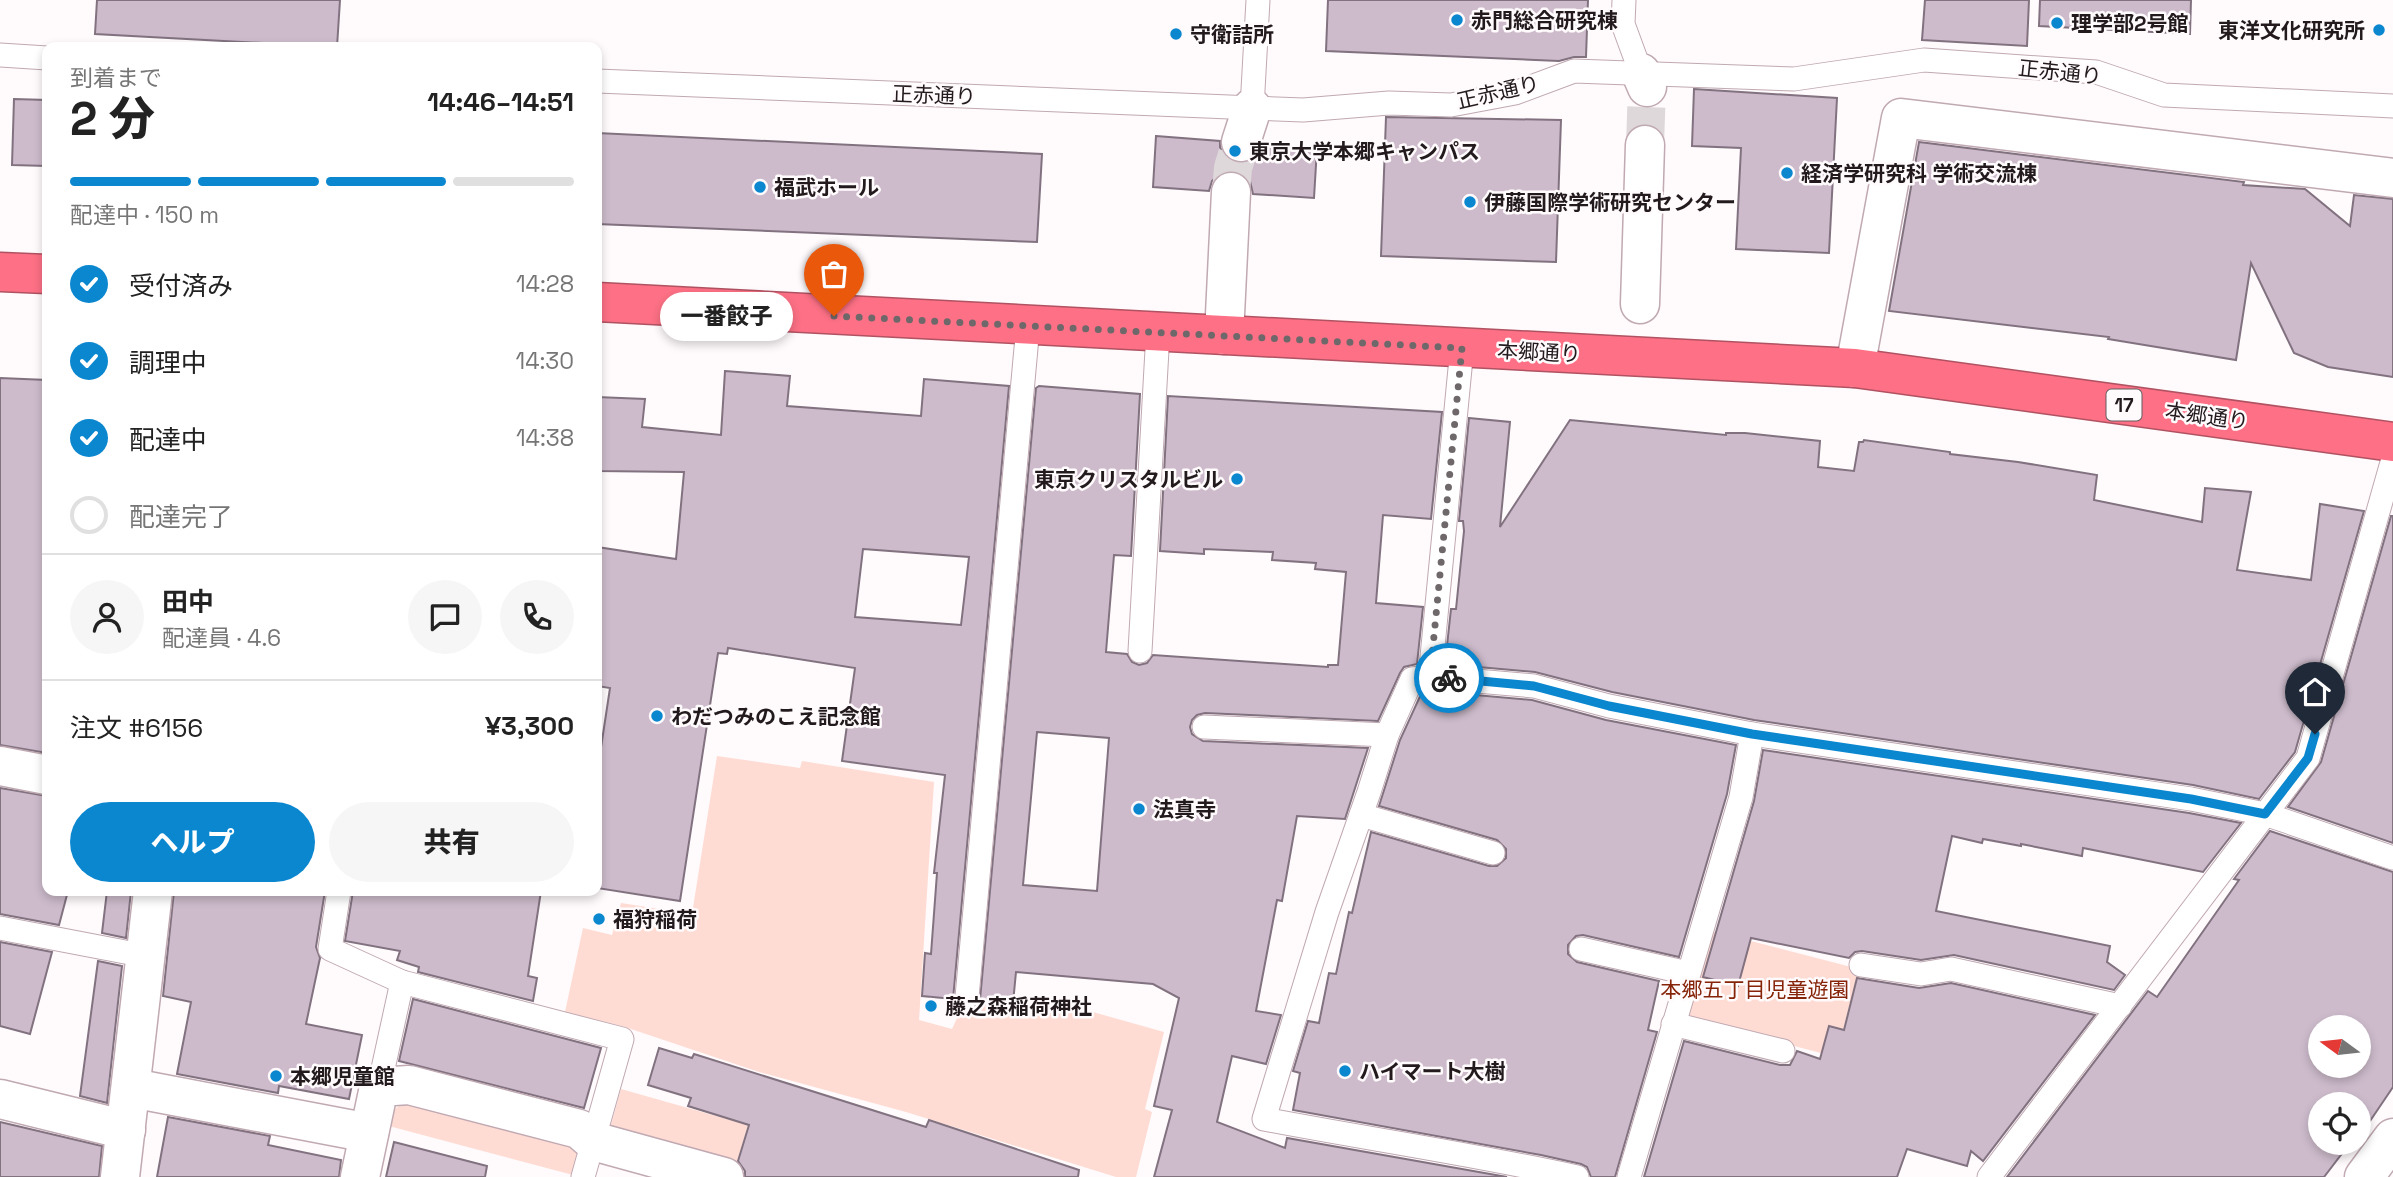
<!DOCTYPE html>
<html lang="ja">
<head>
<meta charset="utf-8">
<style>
	body { margin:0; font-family:"Space Grotesk","Noto Sans JP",sans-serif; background:#f6f6f6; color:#222; height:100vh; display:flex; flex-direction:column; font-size:26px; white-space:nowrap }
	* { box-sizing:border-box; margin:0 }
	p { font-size:23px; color:#767676 }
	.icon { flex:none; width:38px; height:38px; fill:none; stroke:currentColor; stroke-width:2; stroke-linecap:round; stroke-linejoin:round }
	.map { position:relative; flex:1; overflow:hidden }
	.details { position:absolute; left:42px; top:42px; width:560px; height:854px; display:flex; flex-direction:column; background:#fff; border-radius:14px; box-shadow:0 4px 10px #0003 }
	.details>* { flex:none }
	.needle { width:46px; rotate:285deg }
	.tools { position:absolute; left:2308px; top:1015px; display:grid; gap:14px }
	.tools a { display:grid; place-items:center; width:63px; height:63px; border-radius:50%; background:#fff; box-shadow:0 4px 10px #0003; font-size:35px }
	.pin { position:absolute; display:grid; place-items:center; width:60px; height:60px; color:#fff; margin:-72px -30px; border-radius:50% 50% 50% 0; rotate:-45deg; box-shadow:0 0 7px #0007 }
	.pin .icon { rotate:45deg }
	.courier { position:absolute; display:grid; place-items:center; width:70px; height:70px; margin:-35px; border:5px solid #0b87cf; border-radius:50%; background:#fff; color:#222; box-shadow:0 2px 9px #0007 }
	.bubble { position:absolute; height:49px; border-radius:24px; background:#fff; box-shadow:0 4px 10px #0003; font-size:23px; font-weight:800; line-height:49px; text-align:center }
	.overview em { font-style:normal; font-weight:800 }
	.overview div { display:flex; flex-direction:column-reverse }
	.overview { display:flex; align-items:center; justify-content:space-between; height:119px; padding:0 28px }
	h1 { font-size:46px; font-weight:800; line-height:52px }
	.bar { display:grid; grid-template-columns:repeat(4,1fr); gap:10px 7px; align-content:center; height:84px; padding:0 28px }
	.bar i { height:9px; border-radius:5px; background:#e0e0e0 }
	.bar .current { background:#0b87cf }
	.bar p { grid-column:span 4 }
	.line { display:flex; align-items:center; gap:18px; padding:0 28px; border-top:2px solid #e0e0e0 }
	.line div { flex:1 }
	.round { display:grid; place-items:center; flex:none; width:74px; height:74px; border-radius:37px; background:#f6f6f6 }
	ol { padding:0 28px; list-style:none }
	li { display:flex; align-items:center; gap:21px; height:77px }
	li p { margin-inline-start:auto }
	li .icon { padding:7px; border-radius:50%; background:#0b87cf; color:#fff; stroke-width:4 }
	li:last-child { color:#767676 }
	li i { width:38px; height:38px; border:4px solid #e0e0e0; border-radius:50% }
	.action { display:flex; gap:14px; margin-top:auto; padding:14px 28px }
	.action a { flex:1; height:80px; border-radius:42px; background:#0b87cf; color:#fff; font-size:28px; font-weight:800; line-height:80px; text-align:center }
	.action a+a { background:#f6f6f6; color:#222 }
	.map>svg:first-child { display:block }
	.green { fill:#ffdcd3 }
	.building { fill:#cdbbcb; stroke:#827280; stroke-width:2; fill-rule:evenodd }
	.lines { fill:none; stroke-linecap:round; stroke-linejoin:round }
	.street-tunnel { stroke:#ded8db; stroke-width:38; stroke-dasharray:38 19; stroke-linecap:butt }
	.lane-casing { stroke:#c0a9b2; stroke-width:25 }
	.street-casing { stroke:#c0a9b2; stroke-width:41 }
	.highway-casing { stroke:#b05261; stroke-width:41 }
	.lane { stroke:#fff; stroke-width:23 }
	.street { stroke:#fff; stroke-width:38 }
	.highway { stroke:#fd7085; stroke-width:38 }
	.done { stroke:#6f686b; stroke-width:7; stroke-dasharray:0 12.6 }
	.route { stroke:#0b87cf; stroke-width:9 }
	.poi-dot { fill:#0b87cf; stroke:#fffafc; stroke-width:2.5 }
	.labels { text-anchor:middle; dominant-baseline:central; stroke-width:5; stroke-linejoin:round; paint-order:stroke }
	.shield { fill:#fffafc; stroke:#645d60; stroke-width:2 }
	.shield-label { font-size:19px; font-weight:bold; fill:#221a1d }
	.poi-label { font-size:21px; font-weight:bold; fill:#221a1d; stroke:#fffafc; text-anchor:start }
	.street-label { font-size:21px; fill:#221a1d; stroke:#fffafc }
	.park-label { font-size:21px; fill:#862409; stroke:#fffafc }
</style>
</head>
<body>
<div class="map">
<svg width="2393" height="1177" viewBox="0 0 2393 1177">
	<rect width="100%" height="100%" fill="#fffafc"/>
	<g class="green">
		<polygon points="717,756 800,768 802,761 934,782 919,1020 952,1029 963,1005 980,1003 1016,1015 1075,1007 1164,1032 1145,1109 1152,1112 1136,1177 1116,1177 906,1112 759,1072 625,1027 565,1012 583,928 612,935 621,903 692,914"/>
		<polygon points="1704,929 1859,969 1836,1057 1681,1016"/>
		<polygon points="621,1089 748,1125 736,1165 610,1128"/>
		<polygon points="414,1097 573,1140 579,1152 573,1175 385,1125 388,1113"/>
	</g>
	<g class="building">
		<polygon points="97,0 340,0 337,47 95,34"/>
		<polygon points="1328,0 1588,0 1586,57 1574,57 1559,61 1326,51"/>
		<polygon points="1925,0 2029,0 2027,46 1922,40"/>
		<polygon points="2040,0 2191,0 2190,34 2039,26"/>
		<polygon points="1694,89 1837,98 1829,253 1736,249 1741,148 1692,146"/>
		<polygon points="14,99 47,100 47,166 12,165"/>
		<polygon points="1386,117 1561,120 1556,262 1381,256"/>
		<polygon points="597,133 1042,154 1037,242 597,224"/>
		<polygon points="1156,136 1220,141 1220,147 1224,156 1235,163 1246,163 1255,159 1263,144 1317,148 1314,198 1253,194 1250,181 1242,173 1233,170 1220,173 1212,181 1209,191 1153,187"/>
		<polygon points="1919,142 2244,182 2243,185 2305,189 2350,226 2354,195 2393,199 2393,377 2328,367 2294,353 2251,263 2236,360 2108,339 2109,337 1889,311"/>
		<path d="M 725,371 L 790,376 L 787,406 L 921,416 L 924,379 L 1009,386 L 953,999 L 922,996 L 925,953 L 931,954 L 937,873 L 934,873 L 945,775 L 842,761 L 855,668 L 728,648 L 727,654 L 718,653 L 680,901 L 597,888 L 597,774 L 610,688 L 597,686 L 597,547 L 676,559 L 684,472 L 597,471 L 597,397 L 645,399 L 642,427 L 721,435 ZM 863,549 L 969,557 L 961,625 L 855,617 Z"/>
		<polygon points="0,378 47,380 47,753 0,745"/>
		<path d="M 1039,386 L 1140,394 L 1131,556 L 1114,555 L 1106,652 L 1127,654 L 1132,662 L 1139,665 L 1147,663 L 1153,655 L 1328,667 L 1328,665 L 1338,665 L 1346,572 L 1315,569 L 1316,563 L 1272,560 L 1273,552 L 1204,549 L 1204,554 L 1160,551 L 1168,396 L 1442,412 L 1431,519 L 1383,515 L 1376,603 L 1423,607 L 1417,664 L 1404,667 L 1400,673 L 1378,721 L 1205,713 L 1197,715 L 1192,720 L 1190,727 L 1192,734 L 1203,741 L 1368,748 L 1345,819 L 1297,816 L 1282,901 L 1277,900 L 1256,1011 L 1281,1015 L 1266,1064 L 1232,1056 L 1217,1122 L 1285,1148 L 1287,1138 L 1507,1177 L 1154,1177 L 1172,1110 L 1154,1106 L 1179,998 L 1153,984 L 1016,972 L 1013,1003 L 980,1000 L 1036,388 ZM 1037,732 L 1109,738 L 1097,891 L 1023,885 Z"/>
		<polygon points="1469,418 1510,422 1500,527 1570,420 1726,435 1726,433 1745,433 1820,441 1818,467 1854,471 1859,442 1863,442 1864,440 1950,452 1950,454 2018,462 2097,475 2094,500 2202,522 2205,488 2251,492 2237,570 2311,580 2320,504 2364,511 2295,752 2259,799 2193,785 1754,720 1612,692 1535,672 1445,664 1451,609 1456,609 1464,531 1463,521 1459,521"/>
		<polygon points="2391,516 2393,516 2393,843 2288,807 2321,762"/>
		<polygon points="1430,691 1532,700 1606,720 1736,745 1727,794 1679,957 1583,935 1576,936 1568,945 1568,954 1577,962 1659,981 1648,1030 1657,1032 1615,1177 1591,1177 1587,1167 1581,1164 1541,1155 1293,1110 1300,1073 1293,1071 1308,1021 1319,1023 1329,973 1336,974 1349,912 1352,913 1371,832 1489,866 1497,866 1506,858 1506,849 1497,840 1379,806 1400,740 1422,692"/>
		<polygon points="1763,750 2189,813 2241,823 2203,872 2083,848 2082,856 2021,844 2021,846 1983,839 1982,843 1952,836 1936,911 2110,946 2107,962 2125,975 2114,990 1954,955 1921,960 1862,951 1855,952 1849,958 1751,938 1738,986 1703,977 1754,801"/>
		<polygon points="0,788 47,796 47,891 68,891 59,925 0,914"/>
		<path d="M 2270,831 L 2393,872 L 2393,1087 L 2368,1124 L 2366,1122 L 2359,1131 L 2359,1104 L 2320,1104 L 2320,1143 L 2350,1143 L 2324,1177 L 2007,1177 L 2148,991 L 2157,997 L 2239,880 L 2234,879 ZM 2320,1027 L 2359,1027 L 2359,1066 L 2320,1066 Z"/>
		<polygon points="107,891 131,891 126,938 102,933"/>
		<polygon points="174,891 325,891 316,947 320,958 306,1024 362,1035 349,1099 279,1086 278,1093 177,1074 191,1002 163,996"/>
		<polygon points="353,891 541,891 528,976 537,978 533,1001 418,972 419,967 397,960 400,951 345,941"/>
		<polygon points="0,942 52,952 30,1034 0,1026"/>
		<polygon points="98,961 122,966 107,1103 80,1096"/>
		<polygon points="1857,978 1919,988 1951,983 2095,1015 1983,1161 1971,1151 1967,1166 1907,1149 1897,1177 1644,1177 1684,1041 1780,1065 1790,1065 1797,1051 1820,1059 1829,1026 1844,1030"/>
		<polygon points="413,999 601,1048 584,1108 399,1061"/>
		<polygon points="659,1048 692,1058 694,1054 926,1127 929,1120 1079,1170 1078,1177 745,1177 745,1171 738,1161 749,1125 688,1106 691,1098 648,1085"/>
		<polygon points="168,1117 270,1136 268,1145 341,1160 339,1177 157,1177"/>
		<polygon points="0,1122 102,1146 99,1177 0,1177"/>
		<polygon points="394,1142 487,1166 485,1177 386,1177"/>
	</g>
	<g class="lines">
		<g class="street-tunnel">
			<polyline points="1645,145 1647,87"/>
			<polyline points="1231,192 1233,168 1241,142"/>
		</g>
		<defs>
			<g id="lane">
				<polyline points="1624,0 1623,24 1641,73"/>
				<polyline points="0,55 47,58"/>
				<polyline points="597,81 1303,110 1389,103 1451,105 1515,93 1574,71 1794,79 1924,60 2096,72 2164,95 2393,106"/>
				<polyline points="1252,108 1258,0"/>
				<path d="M 1462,348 L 1430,677 L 1412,679 L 1387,735 L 1369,792 L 1327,912 L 1264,1119 C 1368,1139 1473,1154 1577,1177"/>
				<polyline points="1140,651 1158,332"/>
				<polyline points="1430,677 1534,686 1609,706 1752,734 2191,799 2265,814 2393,858"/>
				<polyline points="1204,727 1387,735"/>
				<polyline points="1361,815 1493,853"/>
				<polyline points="339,891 330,949 402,982 622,1039 583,1177"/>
				<polyline points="0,928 146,956"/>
				<polyline points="1581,949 1688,973"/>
				<polyline points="1861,965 1921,974 1951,969 2120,1006"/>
				<polyline points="967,997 1028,326"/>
				<polyline points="1673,1024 1783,1051"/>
				<polyline points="379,1087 402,982"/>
				<polyline points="1629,1177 1741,797 1752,734"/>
				<polyline points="1989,1177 2308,758 2393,459"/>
			</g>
			<g id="street">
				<polyline points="1641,73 1647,87"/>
				<polyline points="1241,142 1252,108"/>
				<polyline points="1640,304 1645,145"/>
				<polyline points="1224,335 1231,192"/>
				<polyline points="1855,368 1901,118 2393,178"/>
				<polyline points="0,766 47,775"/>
				<polyline points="132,1088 369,1133"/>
				<polyline points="0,1099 126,1130"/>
				<polyline points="120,1177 153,891"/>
				<polyline points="360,1177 379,1087 409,1085 579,1129 593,1141 724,1177"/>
				<polyline points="2364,1177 2393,1138"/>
			</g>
			<g id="highway">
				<polyline points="0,272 47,274"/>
				<polyline points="597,302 1855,368 2393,442"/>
			</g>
		</defs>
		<use href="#lane" class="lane-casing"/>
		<use href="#street" class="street-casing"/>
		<use href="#highway" class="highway-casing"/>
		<use href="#lane" class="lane"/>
		<use href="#street" class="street"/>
		<use href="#highway" class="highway"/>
	</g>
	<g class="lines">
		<polyline class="done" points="834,316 1462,348 1430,677 1449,678"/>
		<polyline class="route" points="1449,678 1534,686 1609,706 1752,734 2191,799 2265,814 2308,758 2315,734"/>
	</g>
	<g class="poi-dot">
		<circle cx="1457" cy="20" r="7"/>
		<circle cx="2057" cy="23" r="7"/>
		<circle cx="2379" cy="30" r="7"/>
		<circle cx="1176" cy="34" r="7"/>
		<circle cx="1235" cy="151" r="7"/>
		<circle cx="1787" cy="173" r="7"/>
		<circle cx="760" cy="187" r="7"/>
		<circle cx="1470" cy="202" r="7"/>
		<circle cx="1237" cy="479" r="7"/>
		<circle cx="657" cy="716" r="7"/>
		<circle cx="1139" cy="809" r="7"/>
		<circle cx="599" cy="919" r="7"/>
		<circle cx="931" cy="1006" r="7"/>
		<circle cx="1345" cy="1071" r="7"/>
		<circle cx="276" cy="1076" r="7"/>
	</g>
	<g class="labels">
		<rect class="shield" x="2106.5" y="389.5" width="35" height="31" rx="5"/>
		<g class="shield-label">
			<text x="2124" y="405">17</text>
		</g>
		<g class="poi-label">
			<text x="1471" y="20">赤門総合研究棟</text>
			<text x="2071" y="23">理学部2号館</text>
			<text x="2365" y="30" text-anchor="end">東洋文化研究所</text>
			<text x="1190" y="34">守衛詰所</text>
			<text x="1249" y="151">東京大学本郷キャンパス</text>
			<text x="1801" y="173">経済学研究科 学術交流棟</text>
			<text x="774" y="187">福武ホール</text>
			<text x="1484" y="202">伊藤国際学術研究センター</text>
			<text x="1223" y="479" text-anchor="end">東京クリスタルビル</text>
			<text x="671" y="716">わだつみのこえ記念館</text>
			<text x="1153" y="809">法真寺</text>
			<text x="613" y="919">福狩稲荷</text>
			<text x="945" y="1006">藤之森稲荷神社</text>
			<text x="1359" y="1071">ハイマート大樹</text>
			<text x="290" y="1076">本郷児童館</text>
		</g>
		<g class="street-label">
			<text transform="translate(2060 72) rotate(6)">正赤通り</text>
			<text transform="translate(1498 92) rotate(-13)">正赤通り</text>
			<text transform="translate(934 95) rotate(2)">正赤通り</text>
			<text transform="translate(1539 352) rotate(3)">本郷通り</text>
			<text transform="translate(2207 416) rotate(8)">本郷通り</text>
		</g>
		<g class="park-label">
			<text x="1755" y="989">本郷五丁目児童遊園</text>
		</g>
	</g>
</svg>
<div class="tools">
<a><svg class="needle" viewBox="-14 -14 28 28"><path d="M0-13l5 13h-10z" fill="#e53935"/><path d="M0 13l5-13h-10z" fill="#767676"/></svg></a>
<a><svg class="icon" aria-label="locate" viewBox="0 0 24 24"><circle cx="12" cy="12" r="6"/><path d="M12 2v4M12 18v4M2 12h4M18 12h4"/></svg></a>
</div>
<div class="pin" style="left:834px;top:316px;background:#ea580c"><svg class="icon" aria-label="bag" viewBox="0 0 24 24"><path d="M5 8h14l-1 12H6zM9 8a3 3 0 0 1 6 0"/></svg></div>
<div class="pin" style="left:2315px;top:734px;background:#1f2937"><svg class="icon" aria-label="home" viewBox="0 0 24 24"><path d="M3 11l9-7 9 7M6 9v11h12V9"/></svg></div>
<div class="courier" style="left:1449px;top:678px"><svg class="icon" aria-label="bike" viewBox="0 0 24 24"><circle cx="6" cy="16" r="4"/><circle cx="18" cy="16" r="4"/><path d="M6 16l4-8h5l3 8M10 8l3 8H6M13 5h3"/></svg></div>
<div class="bubble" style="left:660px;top:292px;width:133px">一番餃子</div>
<section class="details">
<div class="overview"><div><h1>2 分</h1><p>到着まで</p></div><em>14:46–14:51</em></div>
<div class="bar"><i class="current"></i><i class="current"></i><i class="current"></i><i></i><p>配達中 · 150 m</p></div>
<ol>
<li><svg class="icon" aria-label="check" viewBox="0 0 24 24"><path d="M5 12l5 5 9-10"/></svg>受付済み<p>14:28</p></li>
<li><svg class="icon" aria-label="check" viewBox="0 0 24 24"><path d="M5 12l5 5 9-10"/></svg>調理中<p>14:30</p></li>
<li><svg class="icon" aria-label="check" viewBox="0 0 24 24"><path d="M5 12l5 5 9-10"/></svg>配達中<p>14:38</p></li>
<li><i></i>配達完了</li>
</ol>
<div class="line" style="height:126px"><a class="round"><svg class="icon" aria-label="person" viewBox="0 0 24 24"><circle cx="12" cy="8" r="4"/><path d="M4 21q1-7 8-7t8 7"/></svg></a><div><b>田中</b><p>配達員 · 4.6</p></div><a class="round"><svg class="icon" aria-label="chat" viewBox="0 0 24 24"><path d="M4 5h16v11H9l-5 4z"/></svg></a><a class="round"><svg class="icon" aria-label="phone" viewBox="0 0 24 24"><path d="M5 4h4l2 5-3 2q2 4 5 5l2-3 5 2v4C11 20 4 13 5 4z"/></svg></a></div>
<div class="line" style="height:91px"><div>注文 #6156</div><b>¥3,300</b></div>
<div class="action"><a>ヘルプ</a><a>共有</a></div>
</section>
</div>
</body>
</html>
